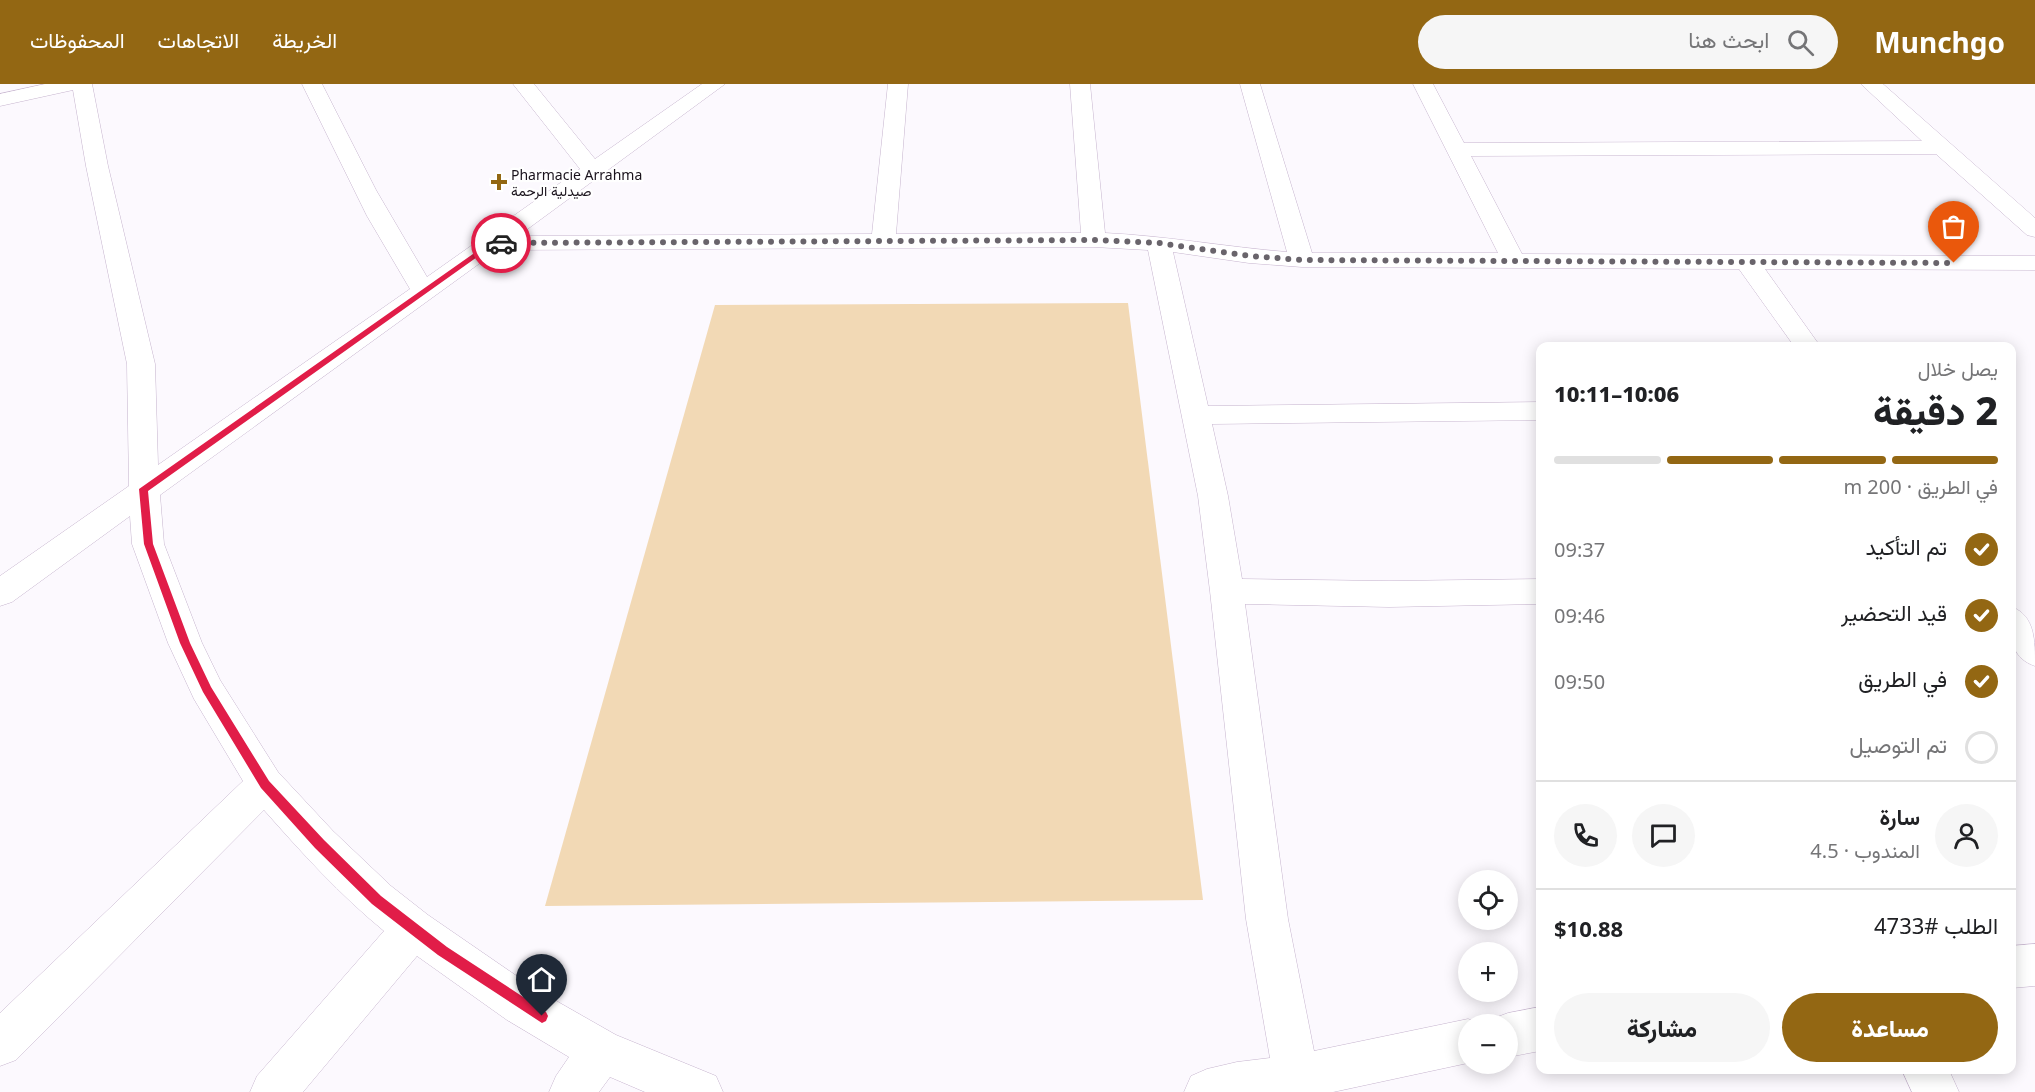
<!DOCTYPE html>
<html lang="ar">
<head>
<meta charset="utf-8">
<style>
	body { margin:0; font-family:"Noto Sans",Vazirmatn,sans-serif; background:#f6f6f6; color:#202124; direction:rtl; height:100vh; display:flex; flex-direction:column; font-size:22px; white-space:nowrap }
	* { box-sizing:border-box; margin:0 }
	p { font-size:20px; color:#757577 }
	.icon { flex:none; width:33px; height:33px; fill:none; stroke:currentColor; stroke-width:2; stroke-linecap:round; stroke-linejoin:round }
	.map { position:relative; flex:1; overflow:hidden; direction:ltr }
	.details { position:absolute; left:1536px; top:258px; width:480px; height:732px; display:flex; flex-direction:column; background:#fff; border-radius:12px; box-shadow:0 3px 15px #0003; direction:rtl }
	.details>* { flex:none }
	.fabs { position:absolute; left:1458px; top:786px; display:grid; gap:12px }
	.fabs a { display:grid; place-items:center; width:60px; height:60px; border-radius:50%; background:#fff; box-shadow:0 3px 15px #0003; font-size:30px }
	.pin { position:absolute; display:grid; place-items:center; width:51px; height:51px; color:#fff; margin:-62px -26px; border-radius:50% 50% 50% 0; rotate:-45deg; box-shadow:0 0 6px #0007 }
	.pin .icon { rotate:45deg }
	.courier { position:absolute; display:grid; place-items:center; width:60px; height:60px; margin:-30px; border:4px solid #e11d48; border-radius:50%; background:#fff; color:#222; box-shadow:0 2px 8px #0007 }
	.head em { font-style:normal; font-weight:800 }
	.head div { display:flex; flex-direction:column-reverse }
	.head { display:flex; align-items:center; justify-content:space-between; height:102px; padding:0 18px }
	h1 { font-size:39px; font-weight:800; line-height:45px }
	.bar { display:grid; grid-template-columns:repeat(4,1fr); gap:9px 6px; align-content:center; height:72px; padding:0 18px }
	.bar i { height:8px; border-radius:4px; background:#e0e0e0 }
	.bar .current { background:#936713 }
	.bar p { grid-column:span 4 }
	.line { display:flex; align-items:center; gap:15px; padding:0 18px; border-top:2px solid #e0e0e0 }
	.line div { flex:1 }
	.round { display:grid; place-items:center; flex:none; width:63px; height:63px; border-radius:32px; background:#f6f6f6 }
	ol { padding:0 18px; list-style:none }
	li { display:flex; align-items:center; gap:18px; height:66px }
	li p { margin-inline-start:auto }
	li .icon { padding:6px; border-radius:50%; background:#936713; color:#fff; stroke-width:4 }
	li:last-child { color:#757577 }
	li i { width:33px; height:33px; border:3px solid #e0e0e0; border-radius:50% }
	.action { display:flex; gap:12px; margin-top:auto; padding:12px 18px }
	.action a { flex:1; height:69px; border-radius:36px; background:#936713; color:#fff; font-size:24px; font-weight:800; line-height:69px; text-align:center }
	.action a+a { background:#f6f6f6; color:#202124 }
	header { display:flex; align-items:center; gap:36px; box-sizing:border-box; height:84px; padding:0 30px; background:#936713; color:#fff }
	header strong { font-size:28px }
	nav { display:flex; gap:33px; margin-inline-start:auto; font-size:21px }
	.search { width:420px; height:54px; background:#f6f6f6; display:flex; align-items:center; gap:15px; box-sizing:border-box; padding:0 21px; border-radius:33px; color:#757577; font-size:22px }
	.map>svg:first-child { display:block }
	.green { fill:#f2d9b5 }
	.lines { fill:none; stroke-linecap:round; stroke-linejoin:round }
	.street-casing { stroke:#c6b4ce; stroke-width:1 }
	.street { fill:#fff; fill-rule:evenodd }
	.route { fill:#e11d48 }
	.done { stroke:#69646b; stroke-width:6; stroke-dasharray:0 10.8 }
	.poi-dot { fill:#936713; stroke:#fff; stroke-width:2 }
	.labels { text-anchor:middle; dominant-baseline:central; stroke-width:4.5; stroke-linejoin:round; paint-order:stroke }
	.far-poi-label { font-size:14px; fill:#1a131c; stroke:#fff; text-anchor:start }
</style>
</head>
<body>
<header>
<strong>Munchgo</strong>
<div class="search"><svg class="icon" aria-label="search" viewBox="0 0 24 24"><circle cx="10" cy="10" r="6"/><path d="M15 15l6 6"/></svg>ابحث هنا</div>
<nav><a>الخريطة</a><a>الاتجاهات</a><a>المحفوظات</a></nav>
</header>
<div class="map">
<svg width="2035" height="1008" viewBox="0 0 2035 1008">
	<rect width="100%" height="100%" fill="#fcf9fe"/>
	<polygon class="green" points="1128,219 1203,816 545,822 715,221"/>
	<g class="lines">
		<defs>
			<g id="street">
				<path d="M 45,0 L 92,0 L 108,82 L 155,280 L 158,381 L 410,205 L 367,132 L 302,0 L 322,0 L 376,106 L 427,193 L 580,85 L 513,0 L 534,0 L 595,75 L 702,0 L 725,0 L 518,152 L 872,150 L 888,0 L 908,0 L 896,150 L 1081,149 L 1070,0 L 1090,0 L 1105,149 C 1167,152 1226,163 1287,168 L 1240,0 L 1260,0 L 1312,169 L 1498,169 L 1413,0 L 1433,0 L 1464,59 L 1922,57 L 1861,0 L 1883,0 L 2035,134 L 2035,153 L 2027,151 L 1936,70 L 1471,72 L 1522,170 L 2035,172 L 2035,186 L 1765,185 L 1820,262 L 1794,262 L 1739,185 L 1302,183 L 1249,179 L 1173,168 L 1208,322 L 1540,318 L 1540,336 L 1212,340 L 1228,412 L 1242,495 L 1389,497 L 1540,495 L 1540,520 L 1389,523 L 1245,520 L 1288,835 L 1314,967 L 1468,935 L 1482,940 L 1468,940 L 1468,979 L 1333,1008 L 1184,1008 L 1191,992 L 1207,985 L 1237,978 L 1270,974 L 1246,835 L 1210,507 L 1198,412 L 1148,166 L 1094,163 L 498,166 L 160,411 L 164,460 L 202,559 L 220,596 L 278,688 L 333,747 L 391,802 L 428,831 L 537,906 L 616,951 L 716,992 L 723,1008 L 645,1008 L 610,993 L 599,1008 L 549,1008 L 556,992 L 569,973 L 507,936 L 417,872 L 303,1008 L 250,1008 L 257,992 L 384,847 C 340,811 302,769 264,726 L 16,976 L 0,982 L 0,929 L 243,697 L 194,615 L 168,559 L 132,460 L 130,432 L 12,518 L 0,522 L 0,492 L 129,402 L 127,280 L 86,82 L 73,6 L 0,22 L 0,10 Z"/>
				<path d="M 2012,523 C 2035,532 2035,556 2035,582 C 2008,573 2009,547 2012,523 Z"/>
				<polygon points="2035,860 2035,902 2012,904 2012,862"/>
				<polygon points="1540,923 1540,967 1508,973 1508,940 1490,940 1492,935 1508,929"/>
				<polygon points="1902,986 1949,986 1959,1008 1912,1008"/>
			</g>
		</defs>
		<use href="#street" class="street-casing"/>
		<use href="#street" class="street"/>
	</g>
	<polygon class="route" points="490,158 505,159 494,161 148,407 153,460 190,559 211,603 269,697 324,756 381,812 447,863 546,928 548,932 546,937 542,939 438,871 372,820 315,764 261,704 203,608 180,559 144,460 139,405"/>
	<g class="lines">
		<polyline class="done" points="501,159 1094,156 1159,159 1250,172 1302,176 1954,179"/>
	</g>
	<path class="poi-dot" d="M496 89h6v6h6v6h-6v6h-6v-6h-6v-6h6z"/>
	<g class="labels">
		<g class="far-poi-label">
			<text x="511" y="90">Pharmacie Arrahma<tspan x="511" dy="16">صيدلية الرحمة</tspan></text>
		</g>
	</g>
</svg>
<div class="fabs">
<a><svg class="icon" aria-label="locate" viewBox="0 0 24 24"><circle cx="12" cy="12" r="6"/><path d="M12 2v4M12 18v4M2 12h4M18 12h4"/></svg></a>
<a>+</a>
<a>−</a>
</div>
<div class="pin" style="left:1954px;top:179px;background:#ea580c"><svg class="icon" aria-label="bag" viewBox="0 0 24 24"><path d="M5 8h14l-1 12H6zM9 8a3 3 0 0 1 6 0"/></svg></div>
<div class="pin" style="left:542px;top:932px;background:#1f2937"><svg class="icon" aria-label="home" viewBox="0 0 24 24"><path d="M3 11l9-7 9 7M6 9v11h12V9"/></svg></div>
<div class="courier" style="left:501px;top:159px"><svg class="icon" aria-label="car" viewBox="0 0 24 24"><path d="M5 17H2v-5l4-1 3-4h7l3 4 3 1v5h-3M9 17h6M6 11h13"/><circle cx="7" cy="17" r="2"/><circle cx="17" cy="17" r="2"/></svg></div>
<section class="details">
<div class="head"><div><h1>2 دقيقة</h1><p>يصل خلال</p></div><em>10:06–10:11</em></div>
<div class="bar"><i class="current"></i><i class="current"></i><i class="current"></i><i></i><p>في الطريق · 200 m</p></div>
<ol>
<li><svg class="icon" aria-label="check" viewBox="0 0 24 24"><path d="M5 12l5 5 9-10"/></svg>تم التأكيد<p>09:37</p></li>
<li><svg class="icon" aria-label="check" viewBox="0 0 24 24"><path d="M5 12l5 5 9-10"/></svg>قيد التحضير<p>09:46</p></li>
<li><svg class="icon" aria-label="check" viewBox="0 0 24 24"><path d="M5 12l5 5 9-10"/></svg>في الطريق<p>09:50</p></li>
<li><i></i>تم التوصيل</li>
</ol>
<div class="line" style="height:108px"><a class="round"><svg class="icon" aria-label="person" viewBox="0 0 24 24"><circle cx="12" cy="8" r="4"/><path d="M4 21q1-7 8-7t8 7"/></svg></a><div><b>سارة</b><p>المندوب · 4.5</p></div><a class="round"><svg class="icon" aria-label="chat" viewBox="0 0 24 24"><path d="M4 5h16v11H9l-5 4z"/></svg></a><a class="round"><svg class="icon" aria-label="phone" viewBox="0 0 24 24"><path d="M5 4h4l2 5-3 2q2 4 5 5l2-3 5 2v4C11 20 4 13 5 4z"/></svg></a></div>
<div class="line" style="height:78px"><div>الطلب #4733</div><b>$10.88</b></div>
<div class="action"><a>مساعدة</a><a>مشاركة</a></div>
</section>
</div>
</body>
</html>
